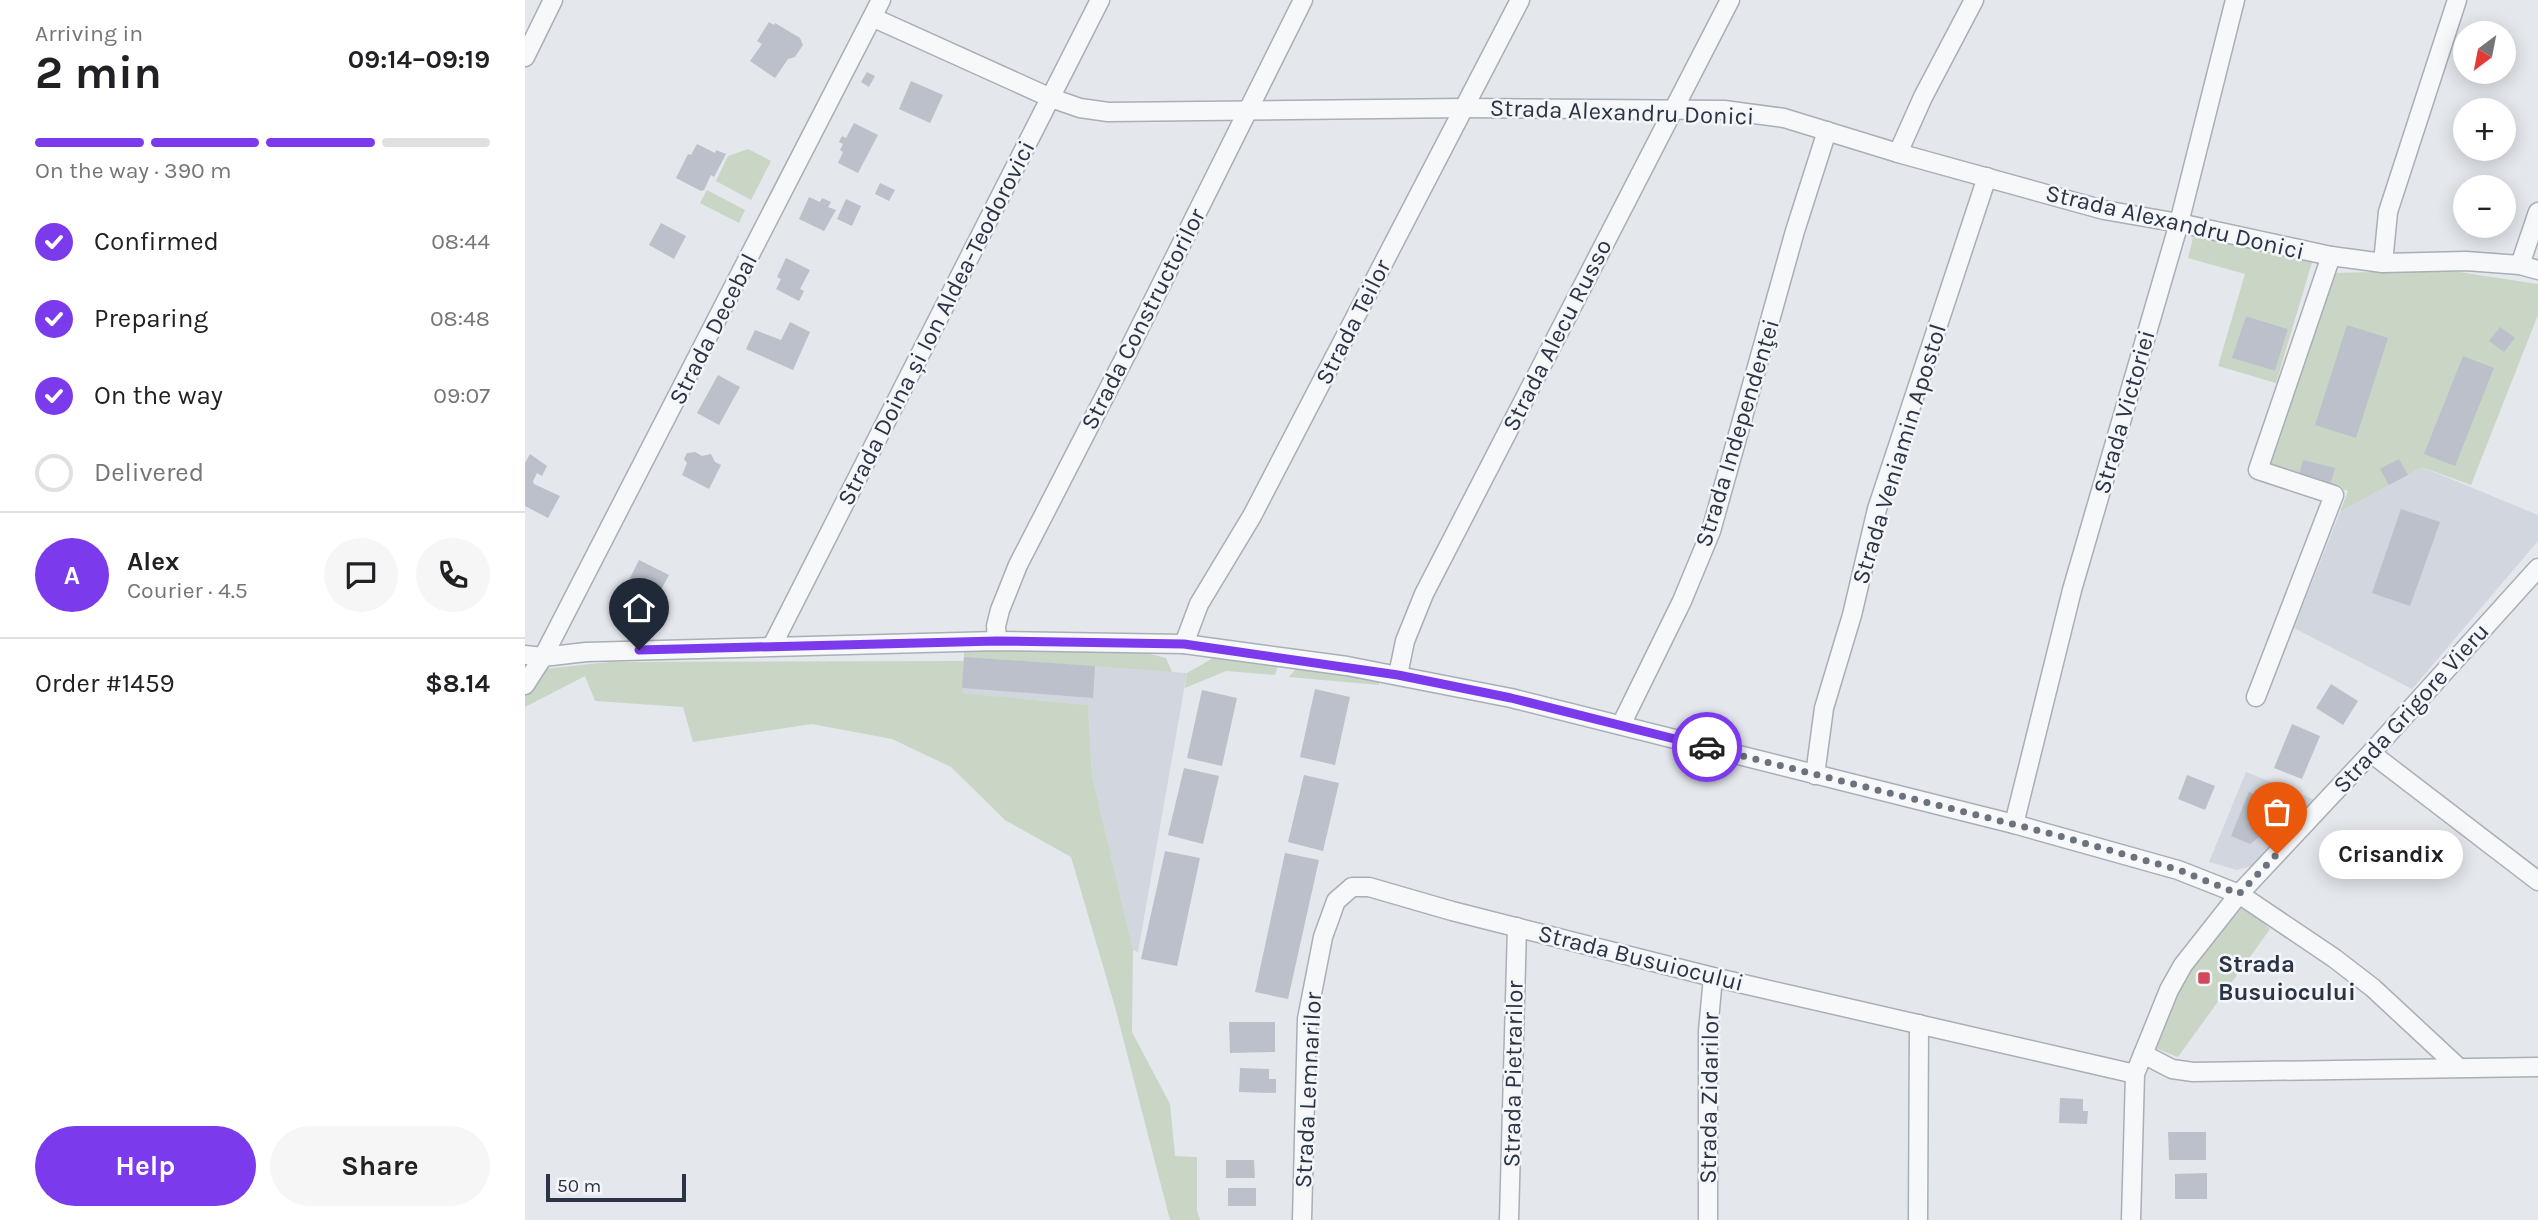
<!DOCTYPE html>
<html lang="en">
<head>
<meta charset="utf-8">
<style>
	body { margin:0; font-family:Karla,sans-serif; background:#f6f6f6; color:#202124; height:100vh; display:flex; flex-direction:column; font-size:26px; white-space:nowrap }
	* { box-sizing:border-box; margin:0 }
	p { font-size:23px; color:#757577 }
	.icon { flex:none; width:38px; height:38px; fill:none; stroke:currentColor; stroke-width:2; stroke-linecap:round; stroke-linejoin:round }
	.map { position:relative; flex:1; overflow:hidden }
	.side { display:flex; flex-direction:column; background:#fff; width:525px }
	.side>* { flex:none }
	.needle { width:46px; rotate:212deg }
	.fabs { position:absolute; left:1928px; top:21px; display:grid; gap:14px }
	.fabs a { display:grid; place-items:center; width:63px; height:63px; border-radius:50%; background:#fff; box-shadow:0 4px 18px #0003; font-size:35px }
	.scale { position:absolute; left:21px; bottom:18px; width:140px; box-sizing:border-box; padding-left:7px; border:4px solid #2b3445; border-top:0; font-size:19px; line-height:24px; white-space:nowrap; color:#2b3445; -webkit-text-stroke:5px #f4f6f9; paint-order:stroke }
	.pin { position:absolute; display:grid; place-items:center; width:60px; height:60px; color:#fff; margin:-72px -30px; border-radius:50% 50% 50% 0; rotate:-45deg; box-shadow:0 0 7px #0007 }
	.pin .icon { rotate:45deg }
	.courier { position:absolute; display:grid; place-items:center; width:70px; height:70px; margin:-35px; border:5px solid #7c3aed; border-radius:50%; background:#fff; color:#222; box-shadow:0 2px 9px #0007 }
	.bubble { position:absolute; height:49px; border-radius:24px; background:#fff; box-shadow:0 4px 18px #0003; font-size:23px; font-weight:700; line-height:49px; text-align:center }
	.head em { font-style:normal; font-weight:700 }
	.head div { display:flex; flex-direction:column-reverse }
	.head { display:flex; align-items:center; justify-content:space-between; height:119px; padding:0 35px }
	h1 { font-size:46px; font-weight:700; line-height:52px }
	.bar { display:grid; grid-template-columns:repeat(4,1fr); gap:10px 7px; align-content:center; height:84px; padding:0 35px }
	.bar i { height:9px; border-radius:5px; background:#e0e0e0 }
	.bar .current { background:#7c3aed }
	.bar p { grid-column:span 4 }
	.line { display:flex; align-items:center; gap:18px; padding:0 35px; border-top:2px solid #e0e0e0 }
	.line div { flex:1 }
	.round { display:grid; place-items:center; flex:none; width:74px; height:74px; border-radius:37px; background:#f6f6f6 }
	ol { padding:0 35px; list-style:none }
	li { display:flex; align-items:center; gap:21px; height:77px }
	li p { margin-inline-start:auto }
	li .icon { padding:7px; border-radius:50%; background:#7c3aed; color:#fff; stroke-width:4 }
	li:last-child { color:#757577 }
	li i { width:38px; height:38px; border:4px solid #e0e0e0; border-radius:50% }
	.primary-button { display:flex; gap:14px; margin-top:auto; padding:14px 35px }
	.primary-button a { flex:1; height:80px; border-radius:42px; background:#7c3aed; color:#fff; font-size:28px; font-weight:700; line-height:80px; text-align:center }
	.primary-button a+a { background:#f6f6f6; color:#202124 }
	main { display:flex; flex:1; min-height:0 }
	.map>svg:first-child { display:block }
	.built { fill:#d2d6de }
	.green { fill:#c9d6c5; fill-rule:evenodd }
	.building { fill:#bbc0ca }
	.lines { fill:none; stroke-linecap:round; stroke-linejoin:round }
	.minor-casing { stroke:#a9aeb7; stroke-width:21 }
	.minor { stroke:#f7f8fa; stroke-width:18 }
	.done { stroke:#6c737f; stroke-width:7; stroke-dasharray:0 12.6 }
	.route { stroke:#7c3aed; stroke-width:9 }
	.poi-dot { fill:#d1495b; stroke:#f4f6f9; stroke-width:2.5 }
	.labels { text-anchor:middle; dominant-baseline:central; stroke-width:5; stroke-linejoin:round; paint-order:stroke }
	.street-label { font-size:24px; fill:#2b3445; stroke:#f4f6f9 }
	.poi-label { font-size:24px; font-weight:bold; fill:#2b3445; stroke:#f4f6f9; text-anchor:start }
</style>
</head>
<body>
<main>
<section class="side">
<div class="head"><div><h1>2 min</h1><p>Arriving in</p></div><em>09:14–09:19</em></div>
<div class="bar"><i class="current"></i><i class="current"></i><i class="current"></i><i></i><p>On the way · 390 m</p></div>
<ol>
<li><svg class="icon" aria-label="check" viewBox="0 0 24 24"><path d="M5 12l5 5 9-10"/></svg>Confirmed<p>08:44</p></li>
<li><svg class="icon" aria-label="check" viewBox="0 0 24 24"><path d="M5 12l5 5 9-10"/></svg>Preparing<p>08:48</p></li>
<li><svg class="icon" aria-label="check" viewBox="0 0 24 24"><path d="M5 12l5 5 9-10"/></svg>On the way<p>09:07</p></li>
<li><i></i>Delivered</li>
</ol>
<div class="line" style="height:126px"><b class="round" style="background:#7c3aed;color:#fff">A</b><div><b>Alex</b><p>Courier · 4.5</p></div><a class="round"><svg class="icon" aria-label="chat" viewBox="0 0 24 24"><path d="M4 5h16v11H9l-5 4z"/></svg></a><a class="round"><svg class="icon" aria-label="phone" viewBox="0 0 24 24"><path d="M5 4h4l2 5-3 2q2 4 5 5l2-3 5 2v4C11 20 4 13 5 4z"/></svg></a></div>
<div class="line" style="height:91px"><div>Order #1459</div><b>$8.14</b></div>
<div class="primary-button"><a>Help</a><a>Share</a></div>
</section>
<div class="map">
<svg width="2013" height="1220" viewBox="0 0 2013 1220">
	<rect width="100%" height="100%" fill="#e4e7ec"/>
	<g class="built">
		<polygon points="1897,467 2013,515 2013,541 1887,689 1769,628 1815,512"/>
		<polygon points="439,657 662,673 613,952 608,950 567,775 563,705 436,693"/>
		<polygon points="1721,772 1790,800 1731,865 1712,870 1684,862"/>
	</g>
	<g class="green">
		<polygon points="223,149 246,161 226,200 191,181 203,156"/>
		<polygon points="182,190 220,210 214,223 175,203"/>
		<path d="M 1669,234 L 1788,259 L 1751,383 L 1693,366 L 1720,274 L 1663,258 ZM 1721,316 L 1763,329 L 1750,371 L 1708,358 Z"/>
		<polygon points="1921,270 2013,284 2013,315 1946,485 1897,467 1815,512 1823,491 1741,467 1809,273"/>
		<polygon points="439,649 622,653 641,658 647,672 439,657"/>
		<polygon points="690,657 753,665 750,675 701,671 660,688 662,673"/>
		<polygon points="439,661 437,693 563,705 567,775 608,950 607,1032 645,1104 650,1156 672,1157 672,1210 675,1220 645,1220 590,1007 546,857 480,820 426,767 367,739 287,724 168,742 158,707 70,701 60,676 0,707 0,671 84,662"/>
		<polygon points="772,668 854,680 854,685 764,677"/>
		<polygon points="1719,906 1745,929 1653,1057 1630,1048 1657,979 1684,942"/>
	</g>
	<g class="building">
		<polygon points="244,22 249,25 250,23 275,38 278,45 270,57 263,59 250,78 225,61 237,44 232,41"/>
		<polygon points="342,72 350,76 344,87 336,82"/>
		<polygon points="386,81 418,95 405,123 374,109"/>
		<polygon points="329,123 353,135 333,173 313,163 318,152 315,150 318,144 314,142 317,136 321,138"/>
		<polygon points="172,144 190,153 191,150 201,154 189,177 186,175 179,190 176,191 151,178 163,154 166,155"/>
		<polygon points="355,183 370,190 364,201 350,194"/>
		<polygon points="284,197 295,202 297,198 306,202 303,207 311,210 299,231 274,219"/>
		<polygon points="321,199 336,206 327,226 312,219"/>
		<polygon points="136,223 161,236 149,259 124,245"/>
		<polygon points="261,258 285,270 275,289 279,291 274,301 251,289 256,279 252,277"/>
		<polygon points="1721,316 1763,329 1750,371 1707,358"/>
		<polygon points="265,322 285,332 268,370 221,349 230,330 256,340"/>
		<polygon points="1822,325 1863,338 1831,438 1790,425"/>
		<polygon points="1975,327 1990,338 1979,352 1964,341"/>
		<polygon points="1938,356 1969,368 1930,466 1899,454"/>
		<polygon points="193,375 215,387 194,425 172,413"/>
		<polygon points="170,452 177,456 186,454 190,462 196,465 184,489 157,475 162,463 159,459 162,453"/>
		<polygon points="5,454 22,466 17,476 12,473 8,481 9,484 35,496 23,518 0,506 0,463"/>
		<polygon points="1874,459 1883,475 1864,485 1855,469"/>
		<polygon points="1778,460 1810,468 1805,485 1774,476"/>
		<polygon points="1876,509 1915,522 1885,606 1847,593"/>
		<polygon points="114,560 144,575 131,599 102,584"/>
		<polygon points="439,657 570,666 568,698 437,688"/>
		<polygon points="1806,684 1833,701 1818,725 1791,708"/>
		<polygon points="790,689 825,697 810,765 775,757"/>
		<polygon points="677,690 712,698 697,766 662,758"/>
		<polygon points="1767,724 1795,736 1777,779 1749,768"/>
		<polygon points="659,768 694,776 678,844 643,835"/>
		<polygon points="779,775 814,783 798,851 763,842"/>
		<polygon points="1662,775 1690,786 1680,810 1653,799"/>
		<polygon points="1724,792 1743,800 1745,807 1743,811 1747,816 1741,832 1725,844 1706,836"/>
		<polygon points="640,851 675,858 652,966 616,959"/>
		<polygon points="760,853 794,860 763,999 730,992"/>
		<polygon points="704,1022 750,1022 750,1052 705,1053"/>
		<polygon points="715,1068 744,1069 744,1079 751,1079 751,1093 714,1092"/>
		<polygon points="1535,1098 1558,1099 1558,1111 1563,1111 1562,1124 1534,1123"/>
		<polygon points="1643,1132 1681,1132 1681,1160 1644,1160"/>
		<polygon points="701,1160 729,1160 730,1178 701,1178"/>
		<polygon points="1682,1173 1682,1199 1650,1199 1650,1174"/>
		<rect x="703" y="1188" width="28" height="18"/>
	</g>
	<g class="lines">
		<defs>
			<g id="minor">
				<polyline points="349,18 526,98 555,108 583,112 939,108 1199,110 1259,118 1373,153 1579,210 1654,223 1806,256 1858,263 1941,261 1995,265 2013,270"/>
				<polyline points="0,57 28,0"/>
				<polyline points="1373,153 1398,97 1449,0"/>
				<polyline points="1858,263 1863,212 1932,0"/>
				<polyline points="1995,265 2013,212"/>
				<polyline points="472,641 471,626 475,610 493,565 602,353 778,0"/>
				<polyline points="659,644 674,604 727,516 995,0"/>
				<polyline points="247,646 575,0"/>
				<polyline points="0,655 18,657 61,652 472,641 659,644 822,666 986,698 1489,824 1653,870 1714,894 1809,958 1848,988 1933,1067"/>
				<polyline points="873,675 880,641 899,594 1205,0"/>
				<polyline points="0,685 18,657 356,0"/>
				<polyline points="1731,697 1809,495 1733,470 1806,256"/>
				<polyline points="1096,725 1157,601 1186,531 1270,231 1302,131"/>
				<polyline points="1846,753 2013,881"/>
				<polyline points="1290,775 1299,708 1327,615 1352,509 1462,177"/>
				<polyline points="1489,824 1547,590 1654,223 1710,0"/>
				<polyline points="1618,1054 1647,1069 1668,1072 2013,1067"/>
				<polyline points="777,1220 782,1019 798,937 811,901 827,887 844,887 927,911 1188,977 1610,1074"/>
				<polyline points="984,1220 992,927"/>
				<polyline points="1183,1220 1183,1031 1188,977"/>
				<polyline points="1393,1220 1394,1024"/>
				<polyline points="1606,1220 1610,1074 1644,990 1658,965 1714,894 1846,753 2013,568"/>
			</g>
		</defs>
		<use href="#minor" class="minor-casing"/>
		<use href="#minor" class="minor"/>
	</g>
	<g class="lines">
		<polyline class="done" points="1182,747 1531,835 1654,870 1714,894 1752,854"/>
		<polyline class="route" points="114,650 472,641 659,644 873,675 986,698 1182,747"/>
	</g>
	<rect class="poi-dot" x="1672" y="971" width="14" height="14" rx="3.5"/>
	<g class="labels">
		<g class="street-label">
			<text transform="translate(1097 112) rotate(2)">Strada Alexandru Donici</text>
			<text transform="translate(1650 222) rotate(13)">Strada Alexandru Donici</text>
			<text transform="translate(618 319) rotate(-63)">Strada Constructorilor</text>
			<text transform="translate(828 322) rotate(-63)">Strada Teilor</text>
			<text transform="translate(411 323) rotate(-63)">Strada Doina și Ion Aldea-Teodorovici</text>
			<text transform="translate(188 329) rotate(-63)">Strada Decebal</text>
			<text transform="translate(1032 335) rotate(-63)">Strada Alecu Russo</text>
			<text transform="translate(1599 412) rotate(-74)">Strada Victoriei</text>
			<text transform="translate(1212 433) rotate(-73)">Strada Independenţei</text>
			<text transform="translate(1374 454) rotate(-73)">Strada Veniamin Apostol</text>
			<text transform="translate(1886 708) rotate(-48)">Strada Grigore Vieru</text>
			<text transform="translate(1116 958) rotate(14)">Strada Busuiocului</text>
			<text transform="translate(988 1074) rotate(-89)">Strada Pietrarilor</text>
			<text transform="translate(783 1090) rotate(-87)">Strada Lemnarilor</text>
			<text transform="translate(1184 1098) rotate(-89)">Strada Zidarilor</text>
		</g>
		<g class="poi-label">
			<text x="1693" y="964">Strada<tspan x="1693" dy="28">Busuiocului</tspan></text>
		</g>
	</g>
</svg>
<div class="fabs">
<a><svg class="needle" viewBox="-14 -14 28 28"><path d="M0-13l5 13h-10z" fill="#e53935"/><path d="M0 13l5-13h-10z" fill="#757577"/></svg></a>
<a>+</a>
<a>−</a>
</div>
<div class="scale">50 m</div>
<div class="pin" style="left:1752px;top:854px;background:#ea580c"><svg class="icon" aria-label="bag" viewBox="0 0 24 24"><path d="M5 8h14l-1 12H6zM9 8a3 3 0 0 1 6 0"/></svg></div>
<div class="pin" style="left:114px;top:650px;background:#1f2937"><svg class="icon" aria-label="home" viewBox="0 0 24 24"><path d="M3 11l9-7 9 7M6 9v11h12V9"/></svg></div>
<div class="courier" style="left:1182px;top:747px"><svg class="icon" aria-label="car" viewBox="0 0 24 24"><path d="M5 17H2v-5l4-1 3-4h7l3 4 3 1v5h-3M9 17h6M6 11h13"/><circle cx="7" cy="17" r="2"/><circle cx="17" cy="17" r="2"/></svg></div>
<div class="bubble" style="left:1794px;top:830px;width:144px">Crisandix</div>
</div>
</main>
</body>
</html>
